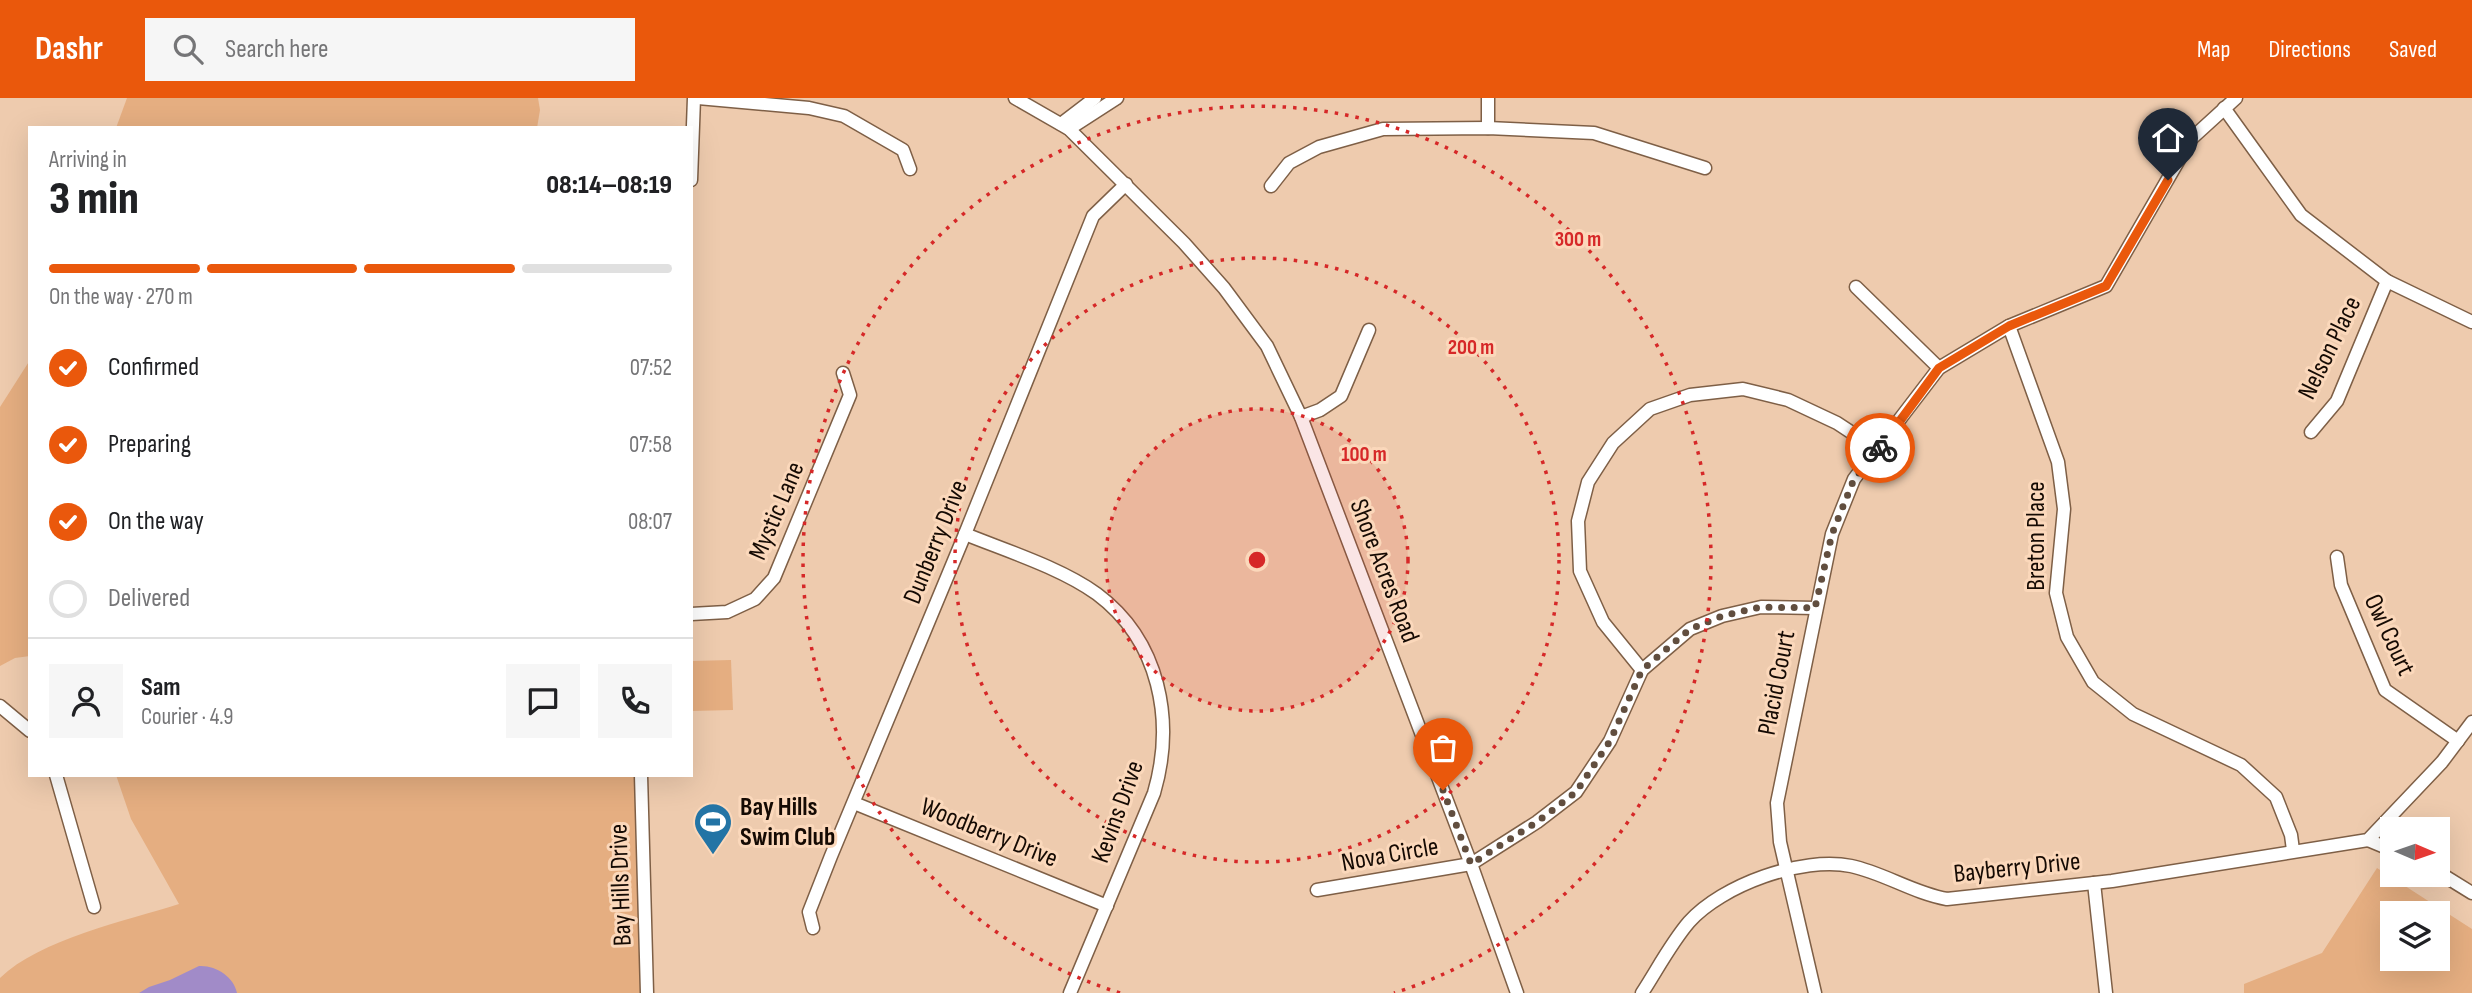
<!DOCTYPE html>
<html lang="en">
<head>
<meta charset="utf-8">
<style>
	body { margin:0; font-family:"Sofia Sans Condensed",sans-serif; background:#f6f6f6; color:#202124; height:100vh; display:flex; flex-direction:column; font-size:26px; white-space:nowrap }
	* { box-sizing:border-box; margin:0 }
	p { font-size:23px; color:#757577 }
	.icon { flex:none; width:38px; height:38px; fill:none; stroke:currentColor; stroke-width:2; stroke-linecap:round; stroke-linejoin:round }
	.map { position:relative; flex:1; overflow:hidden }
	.drawer { position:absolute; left:28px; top:28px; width:665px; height:651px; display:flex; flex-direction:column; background:#fff; border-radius:0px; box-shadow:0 7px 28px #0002 }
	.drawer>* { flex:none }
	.needle { width:46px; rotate:92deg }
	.tools { position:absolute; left:2380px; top:719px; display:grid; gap:14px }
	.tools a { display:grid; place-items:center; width:70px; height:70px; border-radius:0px; background:#fff; box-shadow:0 7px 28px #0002; font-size:35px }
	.pin { position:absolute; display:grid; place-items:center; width:60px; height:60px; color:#fff; margin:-72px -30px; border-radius:50% 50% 50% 0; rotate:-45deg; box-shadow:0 0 7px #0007 }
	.pin .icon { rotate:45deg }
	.courier { position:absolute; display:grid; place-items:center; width:70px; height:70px; margin:-35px; border:5px solid #ea580c; border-radius:50%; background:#fff; color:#222; box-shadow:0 2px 9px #0007 }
	.head em { font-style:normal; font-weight:800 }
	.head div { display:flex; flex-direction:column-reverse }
	.head { display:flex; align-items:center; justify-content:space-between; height:119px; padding:0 21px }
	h1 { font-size:46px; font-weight:800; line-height:52px }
	.bar { display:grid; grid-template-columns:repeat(4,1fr); gap:10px 7px; align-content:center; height:84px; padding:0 21px }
	.bar i { height:9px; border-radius:5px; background:#e0e0e0 }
	.bar .on { background:#ea580c }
	.bar p { grid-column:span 4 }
	.line { display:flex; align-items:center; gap:18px; padding:0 21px; border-top:2px solid #e0e0e0 }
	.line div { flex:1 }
	.round { display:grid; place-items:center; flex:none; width:74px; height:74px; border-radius:0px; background:#f6f6f6 }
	ol { padding:0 21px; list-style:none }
	li { display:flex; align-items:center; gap:21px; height:77px }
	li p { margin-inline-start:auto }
	li .icon { padding:7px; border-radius:50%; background:#ea580c; color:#fff; stroke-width:4 }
	li:last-child { color:#757577 }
	li i { width:38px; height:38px; border:4px solid #e0e0e0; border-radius:50% }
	header { display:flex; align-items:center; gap:42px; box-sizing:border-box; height:98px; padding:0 35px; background:#ea580c; color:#fff }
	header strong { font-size:33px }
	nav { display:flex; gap:38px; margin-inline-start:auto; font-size:24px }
	.search { width:490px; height:63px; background:#f6f6f6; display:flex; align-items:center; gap:18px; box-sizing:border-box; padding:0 24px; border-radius:0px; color:#757577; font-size:26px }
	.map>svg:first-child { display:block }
	.green { fill:#e5ae81; fill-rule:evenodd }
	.water { fill:#a18bc8 }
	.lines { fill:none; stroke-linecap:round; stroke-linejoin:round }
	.minor-casing { stroke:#7e5f46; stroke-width:15 }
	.minor { stroke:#fff; stroke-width:12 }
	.done { stroke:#614e3f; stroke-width:7; stroke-dasharray:0 12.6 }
	.route { stroke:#ea580c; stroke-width:9 }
	.ring { fill:none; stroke:#d62828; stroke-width:3.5; stroke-dasharray:3.5 7 }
	.labels { text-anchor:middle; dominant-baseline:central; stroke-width:6; stroke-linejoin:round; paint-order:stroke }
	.street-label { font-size:26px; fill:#150a03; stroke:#fbd8bb }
	.poi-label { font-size:26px; font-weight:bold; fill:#150a03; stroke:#fbd8bb; text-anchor:start }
	.centre { fill:#d62828; stroke:#fbd8bb; stroke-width:3.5 }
	.ring-label { font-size:21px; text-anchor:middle; font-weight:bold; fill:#d62828; stroke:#fbd8bb; stroke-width:6; stroke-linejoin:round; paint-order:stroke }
</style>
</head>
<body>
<header>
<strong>Dashr</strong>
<div class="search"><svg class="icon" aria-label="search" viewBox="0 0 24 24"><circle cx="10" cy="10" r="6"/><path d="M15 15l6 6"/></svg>Search here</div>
<nav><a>Map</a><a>Directions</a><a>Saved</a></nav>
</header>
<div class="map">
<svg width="2472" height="895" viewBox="0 0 2472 895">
	<rect width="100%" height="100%" fill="#eecbae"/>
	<g class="green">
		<polygon points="127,0 538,0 540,12 537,30 116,30"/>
		<polygon points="30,262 30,558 15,560 0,568 0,309"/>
		<polygon points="731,562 733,612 691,613 691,563"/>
		<path d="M 116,677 L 638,677 L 636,707 L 642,895 L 0,895 L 0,880 C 40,841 126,823 179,806 L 131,721 Z"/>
		<path d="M 2377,770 L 2472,831 L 2472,895 L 2244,895 L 2244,886 L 2322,855 ZM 2392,816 L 2438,816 L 2438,861 L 2392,861 Z"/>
	</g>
	<path class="water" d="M 199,868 C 216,867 234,879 237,895 L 139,895 L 149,889 L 170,882 Z"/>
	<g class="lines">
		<defs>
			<g id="minor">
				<polyline points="698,0 809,10 844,18 903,52 910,71"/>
				<polyline points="1015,0 1069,31 1184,145 1224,190 1267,248 1301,319 1471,766 1517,895"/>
				<polyline points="2224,10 2301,117 2387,183 2472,224"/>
				<polyline points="1061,26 1095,0"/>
				<polyline points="1488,30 1488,0"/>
				<polyline points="1069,31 1117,0"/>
				<polyline points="691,82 694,0"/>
				<polyline points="1271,88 1289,65 1319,49 1383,31 1488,30 1594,35 1705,70"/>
				<polyline points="1856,189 1939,270"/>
				<polyline points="2009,228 2058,364 2064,411 2056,495 2067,539 2093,584 2133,616 2241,667 2276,699 2291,737 2293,752"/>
				<polyline points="1301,319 1320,312 1341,298 1369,232"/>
				<polyline points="2311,334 2337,303 2387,183"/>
				<path d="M 965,436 C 1007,453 1061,470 1097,496 C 1160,543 1175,623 1154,695 L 1070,895"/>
				<polyline points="2337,459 2341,487 2385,592 2458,643"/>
				<polyline points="691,516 727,514 755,501 774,480 850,297 843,275"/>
				<polyline points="1642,572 1603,524 1580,473 1578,423 1588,384 1613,345 1650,311 1690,297 1743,291 1788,302 1837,325 1878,352"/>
				<polyline points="0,608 30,633"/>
				<polyline points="56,677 94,809"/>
				<polyline points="641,677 647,895"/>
				<polyline points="854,705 1107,808"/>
				<polyline points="2368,742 2392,752"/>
				<polyline points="2438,774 2472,795"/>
				<polyline points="2094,785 2106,895"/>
				<polyline points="1317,792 1471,766 1537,724 1576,694 1610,643 1642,572 1690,531 1722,518 1761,509 1815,510"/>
				<polyline points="813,830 809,814 831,758 965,436 1093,118 1126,86"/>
				<path d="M 1642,895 C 1657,872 1671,845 1689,824 C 1722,787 1802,758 1851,768 C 1884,775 1913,795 1947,801 L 2112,783 L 2368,742 L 2442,664 L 2472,624"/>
				<polyline points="1815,895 1780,744 1777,705 1832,436 1854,381 1939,270 2009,228 2106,188 2191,41 2236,0"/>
			</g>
		</defs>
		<use href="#minor" class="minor-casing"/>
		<use href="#minor" class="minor"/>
	</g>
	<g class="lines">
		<polyline class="done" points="1443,692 1471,766 1537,724 1576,694 1610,643 1642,572 1690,531 1722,518 1761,509 1815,510 1832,436 1854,381 1880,350"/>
		<polyline class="route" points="1880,350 1939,270 2009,228 2106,188 2168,82"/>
	</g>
	<circle cx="1257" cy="462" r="151" fill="#d62828" fill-opacity=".12"/>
	<g class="ring">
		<circle cx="1257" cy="462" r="151"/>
		<circle cx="1257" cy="462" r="302"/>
		<path d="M1120 895A454 454 0 1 1 1394 895"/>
	</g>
	<defs>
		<symbol id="stadium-pin" viewBox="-11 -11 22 30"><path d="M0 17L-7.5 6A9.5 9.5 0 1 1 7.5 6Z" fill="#2374a5" stroke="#fbd8bb"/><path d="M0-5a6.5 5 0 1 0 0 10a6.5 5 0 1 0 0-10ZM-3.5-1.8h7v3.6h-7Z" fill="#fff"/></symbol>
	</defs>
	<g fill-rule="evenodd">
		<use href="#stadium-pin" x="691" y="702" width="44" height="60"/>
	</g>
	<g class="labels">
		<g class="street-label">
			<text transform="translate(2330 250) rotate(-64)">Nelson Place</text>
			<text transform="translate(777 413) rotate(-67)">Mystic Lane</text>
			<text transform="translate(2036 438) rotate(-90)">Breton Place</text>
			<text transform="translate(936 444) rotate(-68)">Dunberry Drive</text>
			<text transform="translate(1384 473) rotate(69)">Shore Acres Road</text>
			<text transform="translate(2389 537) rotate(65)">Owl Court</text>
			<text transform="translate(1777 585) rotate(-79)">Placid Court</text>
			<text transform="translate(1118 714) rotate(-70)">Kevins Drive</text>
			<text transform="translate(989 735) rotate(22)">Woodberry Drive</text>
			<text transform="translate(1390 757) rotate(-10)">Nova Circle</text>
			<text transform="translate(2017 770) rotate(-6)">Bayberry Drive</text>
			<text transform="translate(621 787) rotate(-92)">Bay Hills Drive</text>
		</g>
		<g class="poi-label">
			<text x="740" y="709">Bay Hills<tspan x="740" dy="30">Swim Club</tspan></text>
		</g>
	</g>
	<circle cx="1257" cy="462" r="10" class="centre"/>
	<g class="ring-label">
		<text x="1578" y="148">300 m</text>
		<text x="1471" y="256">200 m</text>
		<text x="1364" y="363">100 m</text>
	</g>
</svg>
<div class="tools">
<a><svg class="needle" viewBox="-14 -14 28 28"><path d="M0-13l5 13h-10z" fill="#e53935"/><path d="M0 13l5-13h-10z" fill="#757577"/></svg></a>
<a><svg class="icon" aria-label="layers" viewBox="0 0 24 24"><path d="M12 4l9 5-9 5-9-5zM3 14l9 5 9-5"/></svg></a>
</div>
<div class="pin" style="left:1443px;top:692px;background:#ea580c"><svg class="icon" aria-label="bag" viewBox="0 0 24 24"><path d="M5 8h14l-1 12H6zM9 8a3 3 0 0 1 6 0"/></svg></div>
<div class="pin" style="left:2168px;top:82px;background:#1f2937"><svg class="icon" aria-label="home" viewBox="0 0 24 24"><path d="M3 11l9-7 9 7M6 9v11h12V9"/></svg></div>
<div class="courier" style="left:1880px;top:350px"><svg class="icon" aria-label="bike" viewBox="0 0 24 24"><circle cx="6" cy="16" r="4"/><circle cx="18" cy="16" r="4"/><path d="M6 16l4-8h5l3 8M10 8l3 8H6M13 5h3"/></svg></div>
<section class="drawer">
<div class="head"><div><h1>3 min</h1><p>Arriving in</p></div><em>08:14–08:19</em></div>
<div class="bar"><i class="on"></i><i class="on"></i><i class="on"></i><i></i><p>On the way · 270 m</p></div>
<ol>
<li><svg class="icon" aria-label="check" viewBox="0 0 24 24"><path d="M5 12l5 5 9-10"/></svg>Confirmed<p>07:52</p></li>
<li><svg class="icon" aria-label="check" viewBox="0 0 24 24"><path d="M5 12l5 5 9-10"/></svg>Preparing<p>07:58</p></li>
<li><svg class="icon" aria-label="check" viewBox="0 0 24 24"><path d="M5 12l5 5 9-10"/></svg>On the way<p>08:07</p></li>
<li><i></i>Delivered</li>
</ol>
<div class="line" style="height:126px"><a class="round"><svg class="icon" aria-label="person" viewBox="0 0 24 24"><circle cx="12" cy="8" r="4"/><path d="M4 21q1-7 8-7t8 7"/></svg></a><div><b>Sam</b><p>Courier · 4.9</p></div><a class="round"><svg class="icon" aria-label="chat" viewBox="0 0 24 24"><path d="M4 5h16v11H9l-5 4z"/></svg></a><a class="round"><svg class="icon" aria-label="phone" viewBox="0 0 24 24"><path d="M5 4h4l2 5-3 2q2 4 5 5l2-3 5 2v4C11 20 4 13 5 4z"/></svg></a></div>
</section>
</div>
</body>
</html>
